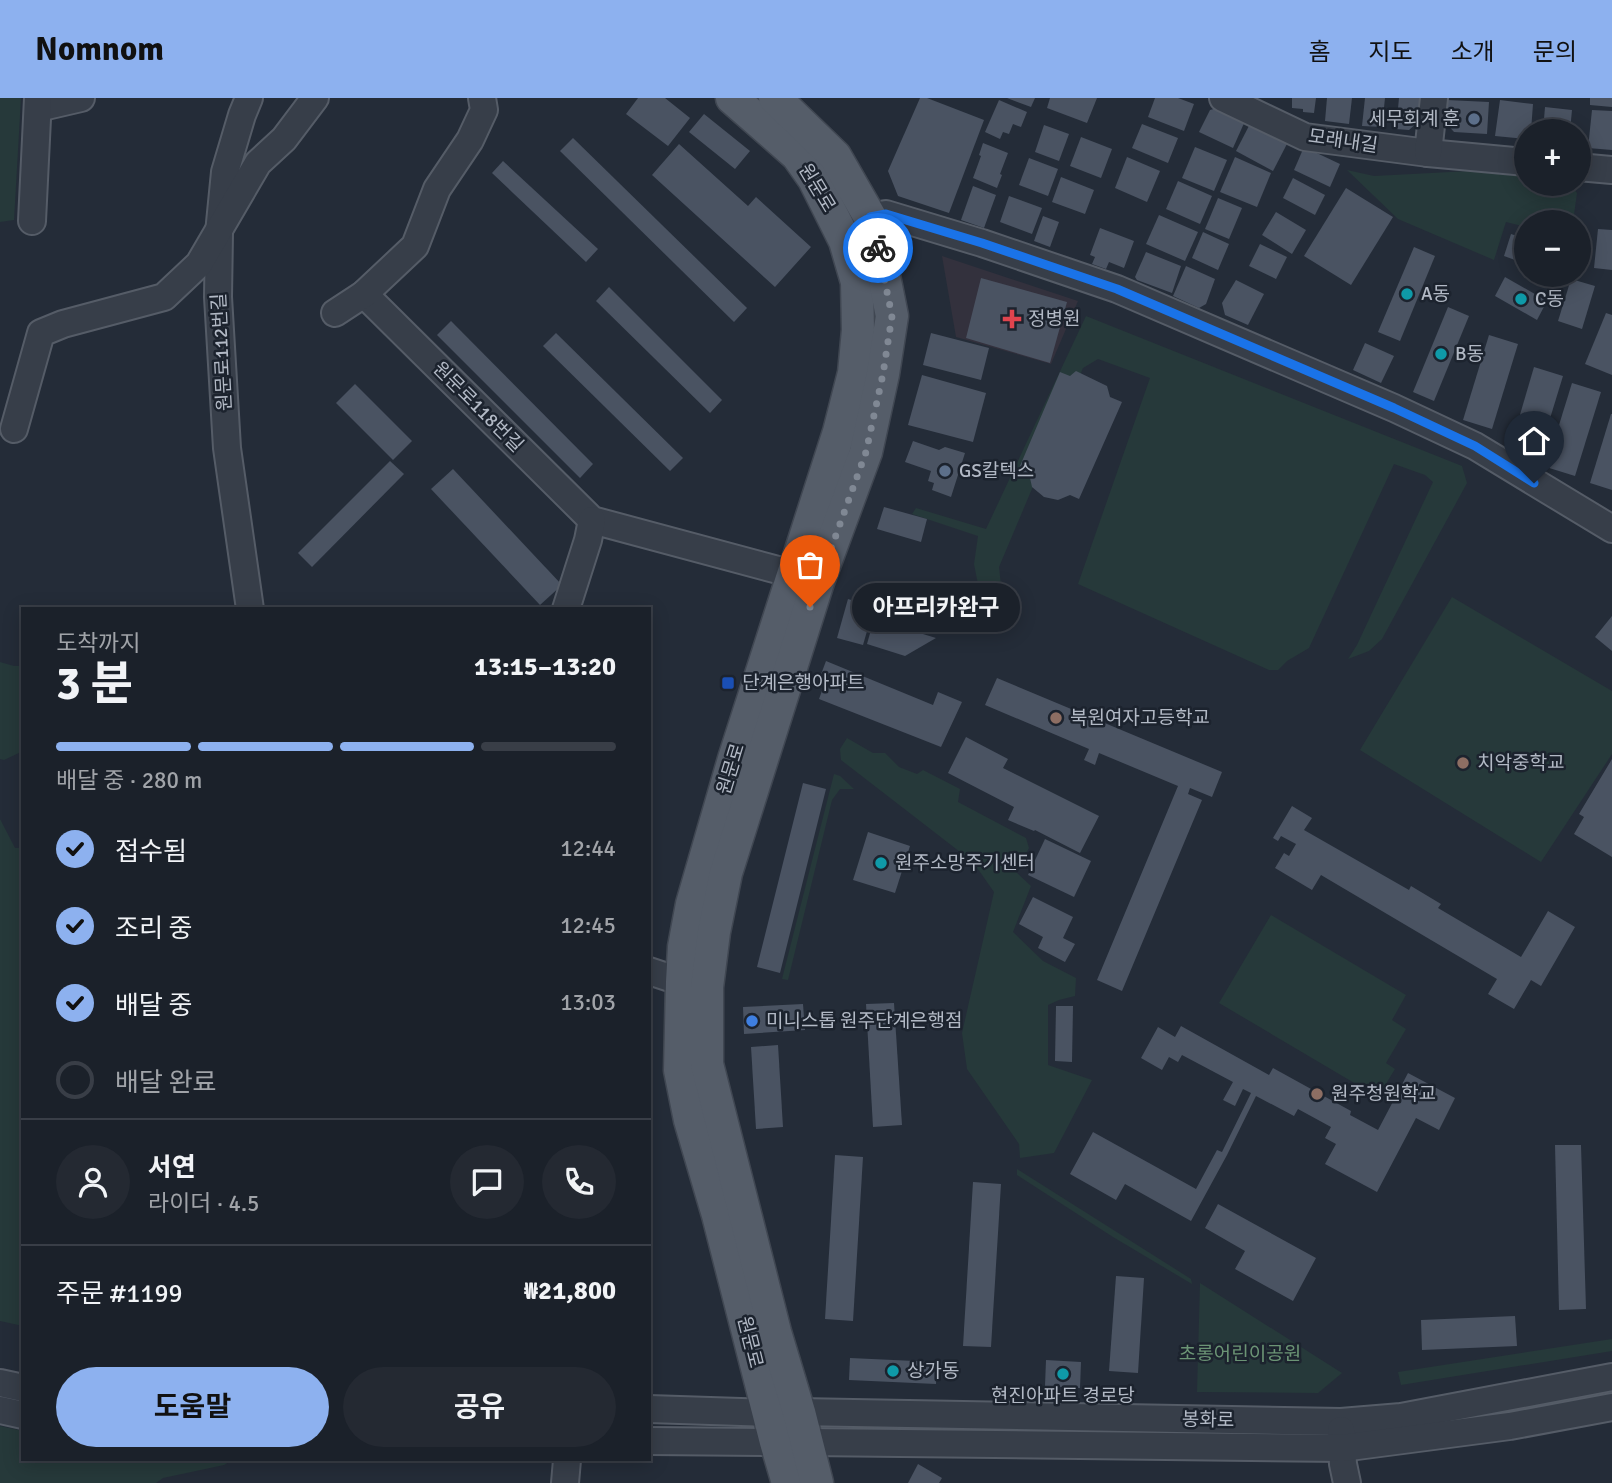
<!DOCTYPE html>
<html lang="ko">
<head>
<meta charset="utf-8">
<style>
	body { margin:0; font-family:Signika,"Noto Sans KR",sans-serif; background:#242932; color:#f1f3f6; height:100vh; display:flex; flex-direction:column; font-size:26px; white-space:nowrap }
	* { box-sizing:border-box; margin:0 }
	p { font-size:23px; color:#a0a3a8 }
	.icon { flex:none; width:38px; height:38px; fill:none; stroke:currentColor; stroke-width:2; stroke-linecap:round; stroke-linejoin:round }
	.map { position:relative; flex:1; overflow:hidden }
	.panel { position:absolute; left:21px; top:509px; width:630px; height:854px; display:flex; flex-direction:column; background:#1b212a; border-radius:0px; box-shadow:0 4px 18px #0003,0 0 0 2px #393e47 }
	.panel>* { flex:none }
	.buttons { position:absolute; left:1514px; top:21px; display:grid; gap:14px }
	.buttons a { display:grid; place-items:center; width:77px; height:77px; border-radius:50%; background:#1b212a; box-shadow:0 4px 18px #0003,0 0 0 2px #393e47; font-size:35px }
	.pin { position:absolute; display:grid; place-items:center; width:60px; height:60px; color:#fff; margin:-72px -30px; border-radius:50% 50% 50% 0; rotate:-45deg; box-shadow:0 0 7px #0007 }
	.pin .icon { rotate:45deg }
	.courier { position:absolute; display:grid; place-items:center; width:70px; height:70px; margin:-35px; border:5px solid #1a73e8; border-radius:50%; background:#fff; color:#222; box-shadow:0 2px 9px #0007 }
	.bubble { position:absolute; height:49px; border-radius:24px; background:#1b212a; box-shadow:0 4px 18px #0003,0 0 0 2px #393e47; font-size:23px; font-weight:700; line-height:49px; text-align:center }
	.summary em { font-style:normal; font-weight:700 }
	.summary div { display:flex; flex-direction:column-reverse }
	.summary { display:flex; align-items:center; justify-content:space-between; height:119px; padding:0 35px }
	h1 { font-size:46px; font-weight:700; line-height:52px }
	.bar { display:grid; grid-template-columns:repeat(4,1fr); gap:10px 7px; align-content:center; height:84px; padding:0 35px }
	.bar i { height:9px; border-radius:5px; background:#393e47 }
	.bar .selected { background:#8db1ef }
	.bar p { grid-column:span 4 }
	.line { display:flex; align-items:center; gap:18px; padding:0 35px; border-top:2px solid #393e47 }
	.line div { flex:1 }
	.round { display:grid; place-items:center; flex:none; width:74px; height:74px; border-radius:37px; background:#242932 }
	ol { padding:0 35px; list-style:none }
	li { display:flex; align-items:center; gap:21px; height:77px }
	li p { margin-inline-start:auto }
	li .icon { padding:7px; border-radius:50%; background:#8db1ef; color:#111; stroke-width:4 }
	li:last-child { color:#a0a3a8 }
	li i { width:38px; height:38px; border:4px solid #393e47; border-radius:50% }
	.button { display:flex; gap:14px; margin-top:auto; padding:14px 35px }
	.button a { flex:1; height:80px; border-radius:42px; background:#8db1ef; color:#111; font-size:28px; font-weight:700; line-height:80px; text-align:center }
	.button a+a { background:#242932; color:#f1f3f6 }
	header { display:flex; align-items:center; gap:42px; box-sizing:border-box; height:98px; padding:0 35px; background:#8db1ef; color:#111 }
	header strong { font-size:33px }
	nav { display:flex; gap:38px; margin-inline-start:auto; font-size:24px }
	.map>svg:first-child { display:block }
	.medical { fill:#33313d }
	.green { fill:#26393a }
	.building { fill:#4a5362 }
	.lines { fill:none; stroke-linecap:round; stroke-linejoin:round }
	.minor-casing { stroke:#555c67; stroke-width:30 }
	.major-casing { stroke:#404752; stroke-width:35 }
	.minor { stroke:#373e49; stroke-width:26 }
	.major { stroke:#555d69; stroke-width:32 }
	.done { stroke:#808894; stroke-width:7; stroke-dasharray:0 12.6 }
	.route { stroke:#1a73e8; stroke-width:9 }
	.service-dot { fill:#5c6f8a; stroke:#1c232e; stroke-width:2.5 }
	.culture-dot { fill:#0f9aa8; stroke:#1c232e; stroke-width:2.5 }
	.health-dot { fill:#e0444e; stroke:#1c232e; stroke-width:2.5 }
	.transit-dot { fill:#1a4fb4; stroke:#1c232e; stroke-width:2.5 }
	.education-dot { fill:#8d6e63; stroke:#1c232e; stroke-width:2.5 }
	.shop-dot { fill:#3f7fe0; stroke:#1c232e; stroke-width:2.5 }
	.labels { text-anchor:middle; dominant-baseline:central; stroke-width:5; stroke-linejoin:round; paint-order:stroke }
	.poi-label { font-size:19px; fill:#b2b9c5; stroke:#1c232e; text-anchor:start }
	.street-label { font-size:19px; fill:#b2b9c5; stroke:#1c232e }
	.park-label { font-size:19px; fill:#6b9475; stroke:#1c232e }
</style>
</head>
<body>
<header>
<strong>Nomnom</strong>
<nav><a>홈</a><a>지도</a><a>소개</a><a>문의</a></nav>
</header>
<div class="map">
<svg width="1612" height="1385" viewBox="0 0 1612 1385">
	<rect width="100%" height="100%" fill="#242c38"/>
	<polygon class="medical" points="942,158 1078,203 1051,266 956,239"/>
	<g class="green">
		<polygon points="0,0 21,0 14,122 0,124"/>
		<polygon points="1347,72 1374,78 1469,73 1526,79 1526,86 1570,86 1577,95 1573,124 1526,124 1526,129 1506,124 1494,162 1398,121"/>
		<polygon points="1086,218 1462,368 1467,385 1382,541 1369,553 1348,561 1357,547 1433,384 1425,377 1394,366 1309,550 1287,563 1278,572 1269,572 1078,486 1150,280 1098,261 1083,270 999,469 1004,514 1000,525 984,517 974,466 978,438 912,416 916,410 986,431"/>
		<polygon points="1452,499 1612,593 1612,656 1541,764 1360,652"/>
		<polygon points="0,564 14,568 23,568 23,653 4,662 0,661"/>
		<polygon points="847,640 873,655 885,655 899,669 917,676 923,672 960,691 958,704 1026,740 1029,750 1016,774 1031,788 1013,834 1043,863 1076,880 1075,898 1059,902 1048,907 1048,967 1092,982 1054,1055 1020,1060 1019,1046 967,971 962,935 994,794 973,764 841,662 840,651"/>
		<polygon points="834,676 840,678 854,691 840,691 832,702 788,882 782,881"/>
		<polygon points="0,721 15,750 23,750 23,1228 0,1223"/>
		<polygon points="1271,817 1406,897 1392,922 1406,931 1386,965 1395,971 1378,999 1219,905"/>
		<polygon points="1017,1071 1191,1181 1192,1186 1113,1139 1017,1077"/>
		<polygon points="1200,1185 1342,1275 1318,1295 1197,1294"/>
		<polygon points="1612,1241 1612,1253 1401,1287 1398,1274"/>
		<polygon points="0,1328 23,1333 23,1362 232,1362 224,1367 163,1380 156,1385 0,1385"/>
	</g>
	<g class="building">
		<polygon points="638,0 665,0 690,20 668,48 626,16"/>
		<polygon points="920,0 927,0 984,22 949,115 898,98 888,73"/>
		<polygon points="1007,0 1035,0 1031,9"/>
		<polygon points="1050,0 1097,0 1087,25 1047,10"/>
		<polygon points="1155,0 1178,0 1194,6 1184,33 1148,19"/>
		<polygon points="1292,0 1316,0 1314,15 1303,14 1303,11 1292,10"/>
		<polygon points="1327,0 1352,0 1349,26 1325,23"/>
		<polygon points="1365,0 1385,0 1382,29 1362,28"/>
		<polygon points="1399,0 1420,0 1419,23 1409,32 1396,31"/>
		<polygon points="1590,0 1612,0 1612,9 1590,7"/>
		<polygon points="999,2 1027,14 1021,29 1013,26 1009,36 1003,34 1000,41 985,34"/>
		<polygon points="1447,2 1489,4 1487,36 1454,34 1447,26"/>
		<polygon points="1500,2 1533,6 1531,33 1526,33 1526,41 1495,38"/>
		<polygon points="1545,9 1572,12 1570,33 1543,33"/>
		<polygon points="1217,10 1245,23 1233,50 1199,34 1210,12"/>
		<polygon points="1592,12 1612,13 1612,52 1588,50"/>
		<polygon points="704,16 750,53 735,71 689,34"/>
		<polygon points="1252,22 1289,42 1273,73 1236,53"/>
		<polygon points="1142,26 1178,40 1168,65 1132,50"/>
		<polygon points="1044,27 1069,36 1059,63 1035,54"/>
		<polygon points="1081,39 1112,51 1101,80 1070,68"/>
		<polygon points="573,40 747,210 734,224 560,53"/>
		<polygon points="983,45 1008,55 1000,76 1002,77 997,90 973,80 981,58 979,57"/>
		<polygon points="679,46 748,108 756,99 811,149 775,189 652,77"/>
		<polygon points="1195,49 1227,62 1214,93 1182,80"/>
		<polygon points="1304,49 1340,66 1330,89 1294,72"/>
		<polygon points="1127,59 1160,73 1147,104 1115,90"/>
		<polygon points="1235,59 1271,75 1257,109 1220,94"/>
		<polygon points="1029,60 1058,71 1048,98 1019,87"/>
		<polygon points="503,63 598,151 586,164 492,75"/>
		<polygon points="1061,79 1094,92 1085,116 1052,104"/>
		<polygon points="1293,80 1325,97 1315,117 1283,100"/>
		<polygon points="1178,83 1212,98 1200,126 1166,111"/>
		<polygon points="973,88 996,97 984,130 961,122"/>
		<polygon points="1346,90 1393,119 1351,187 1304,158"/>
		<polygon points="1009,98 1042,110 1032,136 1000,124"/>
		<polygon points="1218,100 1242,110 1229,141 1205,131"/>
		<polygon points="1276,114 1306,132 1292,156 1262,137"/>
		<polygon points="1159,117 1198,134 1185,163 1146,146"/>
		<polygon points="1043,118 1059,124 1050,149 1034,143"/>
		<polygon points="1100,130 1134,143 1124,170 1109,164 1106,171 1092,166 1095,159 1090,157"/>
		<polygon points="1598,131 1612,132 1612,172 1594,170"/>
		<polygon points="1203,134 1229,146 1218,172 1192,160"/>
		<polygon points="1511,136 1526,141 1526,166 1504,158"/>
		<polygon points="1260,146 1287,159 1276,181 1249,168"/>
		<polygon points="1414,149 1435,158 1400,243 1378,234"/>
		<polygon points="1146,154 1181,168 1172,195 1137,182 1135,179"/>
		<polygon points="1186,168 1215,181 1206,206 1199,210 1173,198"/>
		<polygon points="1505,179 1547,203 1537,222 1495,198"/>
		<polygon points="981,180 1067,204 1050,265 966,240"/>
		<polygon points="1571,181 1595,188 1582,231 1558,223"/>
		<polygon points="1236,182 1264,196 1248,227 1225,217 1222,205"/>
		<polygon points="609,189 722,302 710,315 596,203"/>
		<polygon points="1448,209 1469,218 1434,303 1413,294"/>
		<polygon points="1606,215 1612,217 1612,277 1585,266"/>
		<polygon points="451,223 593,366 580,380 437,237"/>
		<polygon points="556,235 683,360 670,373 543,248"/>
		<polygon points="931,235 989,250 981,282 923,267"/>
		<polygon points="1489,237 1518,246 1492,331 1463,322"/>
		<polygon points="1365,245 1394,258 1381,285 1353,272"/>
		<polygon points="1534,269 1563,278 1537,363 1509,354"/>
		<polygon points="1076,273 1107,288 1110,299 1122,304 1079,401 1070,397 1058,402 1044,399 1032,389 1030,380 1017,375 1060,274 1070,278"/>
		<polygon points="922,277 986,295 973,344 908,327"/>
		<polygon points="1572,285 1601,294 1575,378 1546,369"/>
		<polygon points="355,286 412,343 393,362 336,305"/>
		<polygon points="1611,316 1612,316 1612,392 1590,385"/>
		<polygon points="913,343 939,352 945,349 965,355 951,399 932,392 934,385 928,383 931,373 905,364"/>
		<polygon points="390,363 404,376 312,469 298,455"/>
		<polygon points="453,371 562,487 540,507 431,391"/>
		<polygon points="884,409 927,421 921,444 877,431"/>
		<polygon points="848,501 874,509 863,547 837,540"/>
		<polygon points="940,516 955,521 951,533 936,527"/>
		<polygon points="1612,518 1612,553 1595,539"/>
		<polygon points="874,521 936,540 905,558 867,546"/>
		<polygon points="826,563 933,607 938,594 962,604 941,649 819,601 826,582 820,579"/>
		<polygon points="997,580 1222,674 1212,699 1190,690 1188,696 1202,702 1122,893 1097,882 1178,688 1099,655 1095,667 1084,662 1089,651 985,607"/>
		<polygon points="966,639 1008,661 1003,670 1099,718 1080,755 1035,732 1034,733 1008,722 1014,709 948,675"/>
		<polygon points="1612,661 1612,759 1574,736 1584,719 1579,716"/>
		<polygon points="803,685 826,691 780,875 757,869"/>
		<polygon points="1292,708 1312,720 1304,732 1409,792 1411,788 1441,806 1438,810 1521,859 1548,813 1575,829 1541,888 1531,882 1514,911 1488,896 1497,881 1321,777 1312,792 1275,770 1284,755 1289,758 1296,746 1281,738 1278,743 1273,740"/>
		<polygon points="868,734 910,748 895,795 853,782"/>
		<polygon points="1045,741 1091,763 1074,799 1028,777"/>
		<polygon points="1033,799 1073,819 1063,840 1075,846 1065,864 1038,850 1043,839 1019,826"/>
		<polygon points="894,905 902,1027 873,1029 866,906"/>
		<polygon points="803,906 805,932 744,936 743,909"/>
		<polygon points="1056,908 1073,908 1072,964 1055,963"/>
		<polygon points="1181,928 1269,977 1273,970 1351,1013 1350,1017 1378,1032 1408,975 1455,1000 1439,1032 1416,1020 1377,1094 1325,1066 1336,1046 1325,1040 1331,1029 1298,1011 1294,1018 1256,998 1227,1057 1191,1123 1125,1086 1116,1102 1070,1076 1093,1034 1196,1091 1217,1052 1222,1054 1251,995 1243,991 1235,1008 1223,1002 1233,984 1182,957 1178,964 1169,959 1162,972 1141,960 1158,929 1175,939"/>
		<polygon points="778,947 783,1029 756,1031 751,949"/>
		<polygon points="1555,1047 1581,1047 1586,1211 1559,1212"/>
		<polygon points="835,1057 863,1059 853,1223 825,1221"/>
		<polygon points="973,1084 1001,1086 991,1249 963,1248"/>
		<polygon points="1218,1106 1316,1160 1293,1203 1235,1171 1245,1153 1205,1130"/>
		<polygon points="1116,1178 1144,1180 1138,1275 1109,1273"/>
		<polygon points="1515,1218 1517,1248 1422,1252 1421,1222"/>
		<polygon points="850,1260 937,1264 936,1286 849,1282"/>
		<polygon points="1046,1262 1081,1264 1080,1290 1045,1288"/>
		<polygon points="918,1366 942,1380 939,1385 908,1385"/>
	</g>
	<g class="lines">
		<defs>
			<g id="minor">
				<polyline points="249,0 242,17 225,74 219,135 218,199 227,350 250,511"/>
				<polyline points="1223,0 1305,39 1428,55 1526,64"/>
				<polyline points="38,10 81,0"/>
				<polyline points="1428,55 1434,0"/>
				<polyline points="1578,69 1612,72"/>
				<polyline points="870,119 886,116 982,145 1117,191 1394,310 1475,348 1612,431"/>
				<polyline points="32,123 38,0"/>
				<polyline points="364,196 592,422 793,476"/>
				<polyline points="335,215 364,196 415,148 437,91 470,42 484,12 482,0"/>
				<polyline points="14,331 41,235 63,226 164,199 199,166 258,65 284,41 315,0"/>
				<polyline points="566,511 588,442 592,422"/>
				<polyline points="649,873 682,884"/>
				<polyline points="0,1285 23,1290"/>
				<polyline points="649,1311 769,1315"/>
				<polyline points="0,1312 23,1317"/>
				<polyline points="799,1314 1341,1324 1401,1319 1612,1279"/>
				<polyline points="1341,1332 1343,1366 1347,1385"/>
				<polyline points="649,1343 776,1344"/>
				<polyline points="807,1344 1342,1350 1510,1328 1612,1309"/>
				<polyline points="565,1385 567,1362"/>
			</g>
			<g id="major">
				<polyline points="732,0 797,57 814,81 845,143 857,184 858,232 854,275 839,334 734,661 692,806 684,849 682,884 680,972 690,1022 718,1117 776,1344 788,1385"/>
				<polyline points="775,0 835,58 870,119 880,158 892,218 883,276 866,354 818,484 726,775 714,834 707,889 707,966 775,1234 799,1314 817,1385"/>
			</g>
		</defs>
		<use href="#minor" class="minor-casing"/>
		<use href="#major" class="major-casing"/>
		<use href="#minor" class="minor"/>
		<use href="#major" class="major"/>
	</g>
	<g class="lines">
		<polyline class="done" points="810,509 866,354 883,276 892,218 878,150"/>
		<polyline class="route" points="878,150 870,119 886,116 982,145 1117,191 1394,310 1475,348 1534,385"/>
	</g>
	<g class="service-dot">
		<circle cx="1474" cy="21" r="7"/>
		<circle cx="945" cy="373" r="7"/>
	</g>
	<g class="culture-dot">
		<circle cx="1407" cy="196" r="7"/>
		<circle cx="1521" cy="201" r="7"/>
		<circle cx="1441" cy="256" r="7"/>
		<circle cx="881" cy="765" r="7"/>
		<circle cx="893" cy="1273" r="7"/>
		<circle cx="1063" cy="1276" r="7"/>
	</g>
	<path class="health-dot" d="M1008.5 210.5h7v7h7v7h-7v7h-7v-7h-7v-7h7z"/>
	<rect class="transit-dot" x="721" y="578" width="14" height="14" rx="3.5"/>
	<g class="education-dot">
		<circle cx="1056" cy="620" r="7"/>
		<circle cx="1463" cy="665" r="7"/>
		<circle cx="1317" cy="996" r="7"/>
	</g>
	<circle class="shop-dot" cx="752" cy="923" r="7"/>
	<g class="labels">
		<g class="poi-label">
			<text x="1460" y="21" text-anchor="end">세무회계 훈</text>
			<text x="1421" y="196">A동</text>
			<text x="1535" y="201">C동</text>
			<text x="1028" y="221">정병원</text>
			<text x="1455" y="256">B동</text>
			<text x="959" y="373">GS칼텍스</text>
			<text x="742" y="585">단계은행아파트</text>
			<text x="1070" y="620">북원여자고등학교</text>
			<text x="1477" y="665">치악중학교</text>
			<text x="895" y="765">원주소망주기센터</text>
			<text x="766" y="923">미니스톱 원주단계은행점</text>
			<text x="1331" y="996">원주청원학교</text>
			<text x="907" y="1273">상가동</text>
			<text x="1063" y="1298" text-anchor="middle">현진아파트 경로당</text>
		</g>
		<g class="street-label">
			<text transform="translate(1343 43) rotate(8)">모래내길</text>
			<text transform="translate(817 90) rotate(59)">원문로</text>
			<text transform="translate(222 254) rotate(-93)">원문로112번길</text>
			<text transform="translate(478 309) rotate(45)">원문로118번길</text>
			<text transform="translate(731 671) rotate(-73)">원문로</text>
			<text transform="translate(750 1244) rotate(76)">원문로</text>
			<text transform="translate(1208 1322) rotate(1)">봉화로</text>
		</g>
		<g class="park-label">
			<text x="1240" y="1256">초롱어린이공원</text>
		</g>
	</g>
</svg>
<div class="buttons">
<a>+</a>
<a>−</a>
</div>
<div class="pin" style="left:810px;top:509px;background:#ea580c"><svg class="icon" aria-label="bag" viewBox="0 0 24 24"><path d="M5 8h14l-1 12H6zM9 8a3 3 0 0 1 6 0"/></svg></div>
<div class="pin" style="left:1534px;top:385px;background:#1f2937"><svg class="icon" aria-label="home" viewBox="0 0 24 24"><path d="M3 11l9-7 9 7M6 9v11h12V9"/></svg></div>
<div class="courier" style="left:878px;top:150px"><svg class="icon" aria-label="bike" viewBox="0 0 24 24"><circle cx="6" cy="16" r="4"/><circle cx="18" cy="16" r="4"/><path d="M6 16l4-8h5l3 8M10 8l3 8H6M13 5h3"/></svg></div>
<div class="bubble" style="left:852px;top:485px;width:168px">아프리카완구</div>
<section class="panel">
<div class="summary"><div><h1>3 분</h1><p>도착까지</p></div><em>13:15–13:20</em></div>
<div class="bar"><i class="selected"></i><i class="selected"></i><i class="selected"></i><i></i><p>배달 중 · 280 m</p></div>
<ol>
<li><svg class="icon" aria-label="check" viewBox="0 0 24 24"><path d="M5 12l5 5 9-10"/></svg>접수됨<p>12:44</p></li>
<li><svg class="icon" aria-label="check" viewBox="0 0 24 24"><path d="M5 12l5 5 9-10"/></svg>조리 중<p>12:45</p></li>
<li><svg class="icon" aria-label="check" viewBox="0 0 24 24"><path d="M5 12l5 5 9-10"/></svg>배달 중<p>13:03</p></li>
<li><i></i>배달 완료</li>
</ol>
<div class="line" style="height:126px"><a class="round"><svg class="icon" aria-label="person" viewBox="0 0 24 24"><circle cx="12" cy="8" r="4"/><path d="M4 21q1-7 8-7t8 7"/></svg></a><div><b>서연</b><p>라이더 · 4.5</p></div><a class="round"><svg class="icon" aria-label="chat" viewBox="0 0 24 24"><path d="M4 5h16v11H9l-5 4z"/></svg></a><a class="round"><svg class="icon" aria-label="phone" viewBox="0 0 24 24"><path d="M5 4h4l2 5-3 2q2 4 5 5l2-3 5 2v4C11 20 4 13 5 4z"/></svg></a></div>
<div class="line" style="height:91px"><div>주문 #1199</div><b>₩21,800</b></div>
<div class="button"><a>도움말</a><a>공유</a></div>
</section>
</div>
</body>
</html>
